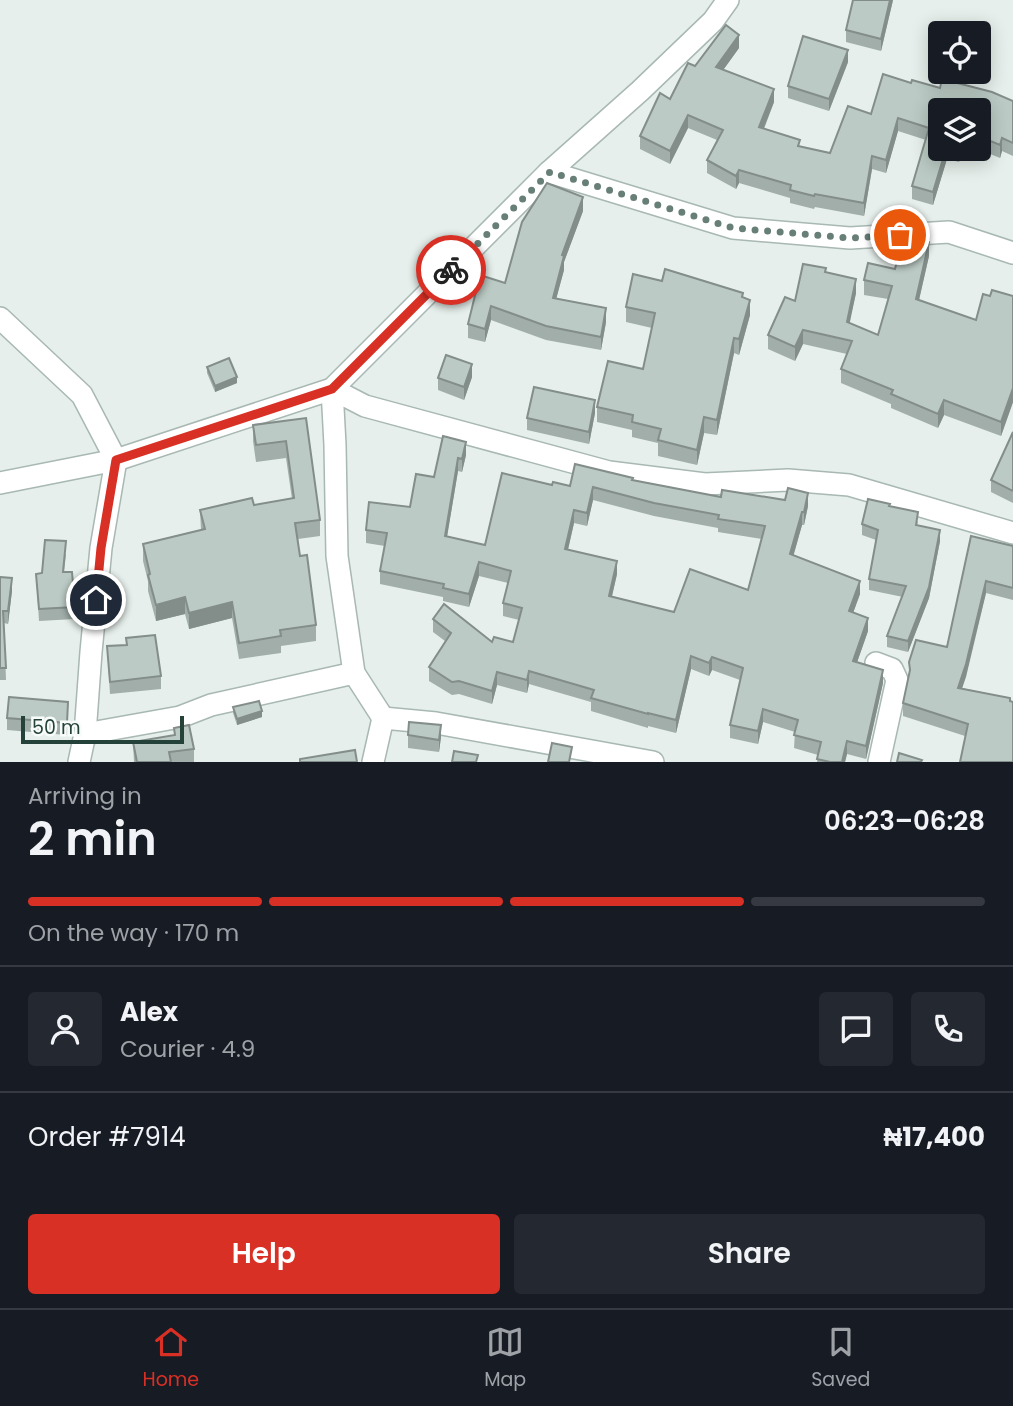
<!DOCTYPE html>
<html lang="en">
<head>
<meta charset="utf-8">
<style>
	body { margin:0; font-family:Poppins,sans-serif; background:#242831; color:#f1f3f6; height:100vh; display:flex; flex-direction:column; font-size:26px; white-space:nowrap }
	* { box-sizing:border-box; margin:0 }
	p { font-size:23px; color:#9ea1a6 }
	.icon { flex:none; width:38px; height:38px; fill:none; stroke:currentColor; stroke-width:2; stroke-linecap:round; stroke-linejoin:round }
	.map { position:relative; height:762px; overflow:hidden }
	.details { display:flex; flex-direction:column; background:#171b24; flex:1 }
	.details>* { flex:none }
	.buttons { position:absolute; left:928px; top:21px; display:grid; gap:14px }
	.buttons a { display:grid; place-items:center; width:63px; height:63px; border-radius:7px; background:#171b24; box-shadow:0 4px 18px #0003; font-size:35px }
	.scale { position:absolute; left:21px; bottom:18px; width:163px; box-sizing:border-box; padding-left:7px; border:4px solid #24423a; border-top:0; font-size:19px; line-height:24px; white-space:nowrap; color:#24423a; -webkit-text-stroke:5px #f7fbf9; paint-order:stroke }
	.pin { position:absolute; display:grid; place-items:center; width:60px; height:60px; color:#fff; margin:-30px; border:4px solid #fff; border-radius:50%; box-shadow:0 2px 7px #0007 }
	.courier { position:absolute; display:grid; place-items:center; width:70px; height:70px; margin:-35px; border:5px solid #d93025; border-radius:50%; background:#fff; color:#222; box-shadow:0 2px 9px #0007 }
	.head em { font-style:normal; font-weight:600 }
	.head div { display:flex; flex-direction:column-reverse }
	.head { display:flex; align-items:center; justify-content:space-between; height:119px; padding:0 28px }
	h1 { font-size:46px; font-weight:600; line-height:52px }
	.bar { display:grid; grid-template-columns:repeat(4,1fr); gap:10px 7px; align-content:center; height:84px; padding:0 28px }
	.bar i { height:9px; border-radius:5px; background:#363941 }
	.bar .on { background:#d93025 }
	.bar p { grid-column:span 4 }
	.line { display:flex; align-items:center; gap:18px; padding:0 28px; border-top:2px solid #363941 }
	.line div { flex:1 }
	.round { display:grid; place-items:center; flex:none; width:74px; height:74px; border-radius:7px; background:#242831 }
	.action { display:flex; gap:14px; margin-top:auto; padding:14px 28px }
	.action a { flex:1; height:80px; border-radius:7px; background:#d93025; color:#fff; font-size:28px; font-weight:600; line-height:80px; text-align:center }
	.action a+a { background:#242831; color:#f1f3f6 }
	.dock { display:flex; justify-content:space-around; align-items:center; height:98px; border-top:2px solid #363941; background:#171b24; font-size:19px; color:#9ea1a6 }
	.dock a { display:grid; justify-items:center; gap:4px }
	.dock .on { color:#d93025 }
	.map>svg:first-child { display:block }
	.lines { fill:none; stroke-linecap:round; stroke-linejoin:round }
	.street-casing { stroke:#a8b8b2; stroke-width:24 }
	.street { stroke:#fff; stroke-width:21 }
	.wall { fill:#a1aea9; fill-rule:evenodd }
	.shaded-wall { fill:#838d89 }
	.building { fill:#bbcac4; stroke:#838d89; stroke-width:2; fill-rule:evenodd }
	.done { stroke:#687f78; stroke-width:7; stroke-dasharray:0 12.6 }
	.route { stroke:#d93025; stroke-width:9 }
</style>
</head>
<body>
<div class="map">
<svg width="1013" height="762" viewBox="0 0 1013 762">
	<rect width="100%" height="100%" fill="#e6efeb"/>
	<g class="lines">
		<defs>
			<g id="street">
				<polyline points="549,172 733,228 850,238 949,232 1013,253"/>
				<polyline points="0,318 82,395 116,460 101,548 91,652 85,734 79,762"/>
				<polyline points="0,483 116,460 332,389 549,172 640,91 713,21 728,0"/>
				<polyline points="876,663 892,669 897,680 879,762"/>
				<polyline points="383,718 436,723 653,762"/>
				<polyline points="85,734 180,717 211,705 354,673"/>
				<polyline points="373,762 383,718 354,673 337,556 335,445 332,389 365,406 609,472 705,484 788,480 849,485 1013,533"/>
			</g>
		</defs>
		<use href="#street" class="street-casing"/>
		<use href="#street" class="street"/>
	</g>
	<g class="wall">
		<polygon points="893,0 881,51 846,42 846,30"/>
		<polygon points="739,48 723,70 774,102 764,129 800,146 830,153 871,114 911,83 1013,101 1013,156 1002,151 1000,158 978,149 978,110 940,149 962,149 959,162 947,159 933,205 912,199 912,186 926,140 898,131 886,173 872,169 864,216 815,207 814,209 790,203 790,198 739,183 736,189 707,173 707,160 717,140 688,128 670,164 640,149 640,136 670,99 695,66"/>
		<polygon points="848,62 829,111 788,98 788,86"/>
		<polygon points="583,211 564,262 564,270 556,298 606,322 601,350 546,340 491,320 485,342 468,338 468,324 505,283"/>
		<polygon points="929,256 919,300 976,320 990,296 1013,296 1013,402 1001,436 944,415 938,428 891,408 891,404 841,383 841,369 847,354 803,344 795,361 768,349 768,335 826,272 856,293 849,323 878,335 888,299 864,295 864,280"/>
		<polygon points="662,281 743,298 750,315 739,355 734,353 717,435 704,433 697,465 658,456 658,443 632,437 632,430 597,422 597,407 643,369 652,328 626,322 626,307"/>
		<polygon points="207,367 237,383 215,392 207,373"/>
		<polygon points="472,377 464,400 438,390 438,378"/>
		<polygon points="595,413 589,444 527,430 527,418"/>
		<polygon points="306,418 320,520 320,536 298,539 300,556 316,625 316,641 281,646 281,653 239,659 232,618 189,629 185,614 156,621 148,591 148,581 143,561 143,544 201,530 200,510 254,505 292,499 286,458 256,462 253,441 253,425"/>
		<polygon points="1013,432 1013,503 991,492 991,480"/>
		<path d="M 443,436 L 466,455 L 462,472 L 458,471 L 447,536 L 485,545 L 552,485 L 570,486 L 633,480 L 721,497 L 808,506 L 804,525 L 802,525 L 793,556 L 860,594 L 853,613 L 868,631 L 857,662 L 883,683 L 866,759 L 847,754 L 845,762 L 817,762 L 818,755 L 794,748 L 795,732 L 763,722 L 758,744 L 730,738 L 730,725 L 740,680 L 712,670 L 709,676 L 691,669 L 676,733 L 648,726 L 648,728 L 591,711 L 591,702 L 529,684 L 527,693 L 497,685 L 492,704 L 459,694 L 452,695 L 429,681 L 429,667 L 445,641 L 433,632 L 433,619 L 492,642 L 513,642 L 519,620 L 503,616 L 503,603 L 508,583 L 479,576 L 469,607 L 443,601 L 443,597 L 380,584 L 380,571 L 385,546 L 366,543 L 366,530 L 410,507 L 434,477 ZM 593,500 L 654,516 L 718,528 L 718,532 L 762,539 L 748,590 L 674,612 L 612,596 L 617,574 L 568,550 L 574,523 L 587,526 Z"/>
		<polygon points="890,506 918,522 917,525 940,541 929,598 908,652 887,647 887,636 903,597 869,590 869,579 876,540 862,535 862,524"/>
		<polygon points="971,536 1013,546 1013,600 986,593 962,688 1010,698 965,736 903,716 903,703 909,675 909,662 947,647"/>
		<polygon points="66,554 64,572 75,607 75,619 39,621 36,574 42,573"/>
		<polygon points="0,577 12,591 8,624 4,623 6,680 0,680"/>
		<polygon points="126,638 161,676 161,689 110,694 107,646 126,645"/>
		<polygon points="233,707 262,717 237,725 233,713"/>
		<polygon points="68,714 67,735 7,730 7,718"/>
		<polygon points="174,728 194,749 194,762 134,762 133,742 174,735"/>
		<polygon points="408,735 441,737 439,752 408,748"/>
	</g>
	<g class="shaded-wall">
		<polygon points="890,0 893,0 881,51 881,39"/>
		<polygon points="739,35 739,48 716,80 716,67"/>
		<polygon points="848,50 848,62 829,111 829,99"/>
		<polygon points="774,89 774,102 759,140 759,127"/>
		<polygon points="688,115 688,128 670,164 670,151"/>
		<polygon points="898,118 898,131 886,173 886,160"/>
		<polygon points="1002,138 1002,151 1000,158 1000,145"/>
		<polygon points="946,149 947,159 933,205 933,192"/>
		<polygon points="959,149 962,149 959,162"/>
		<polygon points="872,156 872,169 864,216 864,203"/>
		<polygon points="739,170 739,183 736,189 736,176"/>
		<polygon points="583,197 583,211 564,262 564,270 553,311 553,298 562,255"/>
		<polygon points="929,242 929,256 916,313 916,299"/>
		<polygon points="856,279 856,293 847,336 847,322"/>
		<polygon points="750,300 750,315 739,355 739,339"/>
		<polygon points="491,306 491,320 485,342 485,329"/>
		<polygon points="606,308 606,322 601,350 601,337"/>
		<polygon points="803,330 803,344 795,361 795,347"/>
		<polygon points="734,338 734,353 717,435 717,420"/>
		<polygon points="472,364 472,377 464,400 464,387"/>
		<polygon points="237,377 237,383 215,392 215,386"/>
		<polygon points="1013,388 1013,402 1001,436 1001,422"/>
		<polygon points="595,400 595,413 589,444 589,432"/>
		<polygon points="944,400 944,415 938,428 938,414"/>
		<polygon points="704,417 704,433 697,465 697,450"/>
		<polygon points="466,442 466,455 462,472 462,459"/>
		<polygon points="458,458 458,471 445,549 445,536"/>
		<polygon points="593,487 593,500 587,526 587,513"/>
		<polygon points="808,493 808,506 804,525 804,512"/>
		<polygon points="574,510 574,523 565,562 565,549"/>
		<polygon points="802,512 802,525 790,568 790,554"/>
		<polygon points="940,530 940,541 929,598 908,652 908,641"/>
		<polygon points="617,561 617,574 609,609 609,596"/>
		<polygon points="479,562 479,576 469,607 469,594"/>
		<polygon points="12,578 12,591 8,624 8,611"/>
		<polygon points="860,581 860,594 849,624 849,611"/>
		<polygon points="986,581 986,593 966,677 958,700 958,688"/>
		<polygon points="185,597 185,614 156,621 156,605"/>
		<polygon points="232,602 232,618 189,629 189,613"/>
		<polygon points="868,618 868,631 853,674 853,661"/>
		<polygon points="691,656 691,669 676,733 676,720"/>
		<polygon points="712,657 712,670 709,676 709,663"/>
		<polygon points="883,670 883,683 866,759 866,746"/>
		<polygon points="529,671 529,684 527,693 527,680"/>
		<polygon points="497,672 497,685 492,704 492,691"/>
		<polygon points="763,709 763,722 758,744 758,731"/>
		<polygon points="262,711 262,717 237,725 237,719"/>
		<polygon points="441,725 441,737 439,752 439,740"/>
		<polygon points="847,741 847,754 845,762 842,762"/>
	</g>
	<g class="building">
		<polygon points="853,0 890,0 881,39 846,30"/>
		<polygon points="726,25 739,35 716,67 774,89 759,127 800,140 798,146 830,153 848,106 871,114 883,74 911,83 912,80 940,88 942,79 992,92 1013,101 1013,143 1002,138 1000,145 978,136 978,110 940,110 940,149 946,149 933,192 912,186 929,128 898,118 886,160 872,156 864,203 815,194 814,196 790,190 791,185 739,170 736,176 707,160 723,130 688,115 670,151 640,136 660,93 670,99 688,63 695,66"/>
		<polygon points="803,36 848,50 829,99 788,86"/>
		<polygon points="547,183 583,197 562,255 564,256 553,298 606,308 601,337 546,326 491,306 485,329 468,324 480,275 505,283 522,222"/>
		<polygon points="903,236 929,242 916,299 976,320 983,294 990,296 992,290 1013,296 1013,388 1001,422 944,400 938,414 891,394 893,390 841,369 852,341 803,330 795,347 768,335 785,297 795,301 803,264 826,268 825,272 856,279 847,322 878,335 892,286 864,280 868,263 895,269"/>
		<polygon points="665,269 743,293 742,297 750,300 739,339 734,338 717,420 704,417 697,450 658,440 661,429 632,422 633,415 597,407 608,361 643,369 655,313 626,307 633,274 662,281"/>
		<polygon points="446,355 472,364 464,387 438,378"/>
		<polygon points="229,358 237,377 215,386 207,367"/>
		<polygon points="534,387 595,400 589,432 527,418"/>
		<polygon points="306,418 320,520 295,523 300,556 307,555 316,625 280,630 281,636 239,643 232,602 189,613 185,597 156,605 148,575 150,574 143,544 205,529 200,510 252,498 254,505 294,498 286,441 256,445 253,425"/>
		<polygon points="1013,432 1013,491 991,480"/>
		<path d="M 443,436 L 466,442 L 462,459 L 458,458 L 445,536 L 485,545 L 502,473 L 552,485 L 553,482 L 570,486 L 575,464 L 633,478 L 632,480 L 721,497 L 722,490 L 785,500 L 788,488 L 808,493 L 804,512 L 802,512 L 790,554 L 860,581 L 849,611 L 868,618 L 853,661 L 883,670 L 866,746 L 847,741 L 842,762 L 830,762 L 817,759 L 821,742 L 794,735 L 798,720 L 763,709 L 758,731 L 730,725 L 743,668 L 712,657 L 709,663 L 691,656 L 676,720 L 648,713 L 648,714 L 591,698 L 594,690 L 529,671 L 527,680 L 497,672 L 492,691 L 459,681 L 452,682 L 429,667 L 451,633 L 433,619 L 444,604 L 492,642 L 494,637 L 513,642 L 522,608 L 503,603 L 511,571 L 479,562 L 469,594 L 443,588 L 444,584 L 380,571 L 387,533 L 366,530 L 369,502 L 410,507 L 416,474 L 434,477 ZM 593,487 L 654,503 L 719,515 L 718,519 L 765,526 L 748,590 L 690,569 L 674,612 L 609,596 L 617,561 L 565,549 L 574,510 L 587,513 Z"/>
		<polygon points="868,499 890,504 889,506 918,512 916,525 940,530 929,587 908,641 887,636 906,586 869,579 878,530 862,524"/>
		<polygon points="971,536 1013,546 1013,588 986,581 966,664 958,688 1010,698 1010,701 1013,702 1013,762 960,762 968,724 903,703 910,670 909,662 916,640 947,647"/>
		<polygon points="45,540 66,541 63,572 72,572 75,607 39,609 36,574 42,573"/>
		<polygon points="0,577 12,578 8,611 3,611 6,668 0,668"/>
		<polygon points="155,635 161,676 110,682 107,646 127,645 126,638"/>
		<polygon points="9,697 68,702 67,723 7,718"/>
		<polygon points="259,701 262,711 237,719 233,707"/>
		<polygon points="409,722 441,725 439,740 408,735"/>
		<polygon points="189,725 194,749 169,752 171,762 137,762 133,742 175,735 174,728"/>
		<polygon points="552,743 572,747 569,762 548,762"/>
		<polygon points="355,750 357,762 300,762 300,759"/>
		<polygon points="454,751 478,755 476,762 452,762"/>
		<polygon points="899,753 922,760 921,762 897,762"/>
	</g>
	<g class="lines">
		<polyline class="done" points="451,270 550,172 733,228 850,238 900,235"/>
		<polyline class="route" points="96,600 101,548 116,460 332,389 451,270"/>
	</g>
</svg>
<div class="buttons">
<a><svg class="icon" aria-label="locate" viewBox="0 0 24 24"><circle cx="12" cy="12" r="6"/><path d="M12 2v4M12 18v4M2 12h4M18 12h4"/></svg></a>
<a><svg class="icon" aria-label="layers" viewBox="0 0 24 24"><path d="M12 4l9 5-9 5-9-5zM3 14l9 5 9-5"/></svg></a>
</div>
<div class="scale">50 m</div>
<div class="pin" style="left:900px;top:235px;background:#ea580c"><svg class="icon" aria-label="bag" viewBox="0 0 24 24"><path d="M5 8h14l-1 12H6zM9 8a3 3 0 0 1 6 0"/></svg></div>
<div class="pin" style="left:96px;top:600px;background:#1f2937"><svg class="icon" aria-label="home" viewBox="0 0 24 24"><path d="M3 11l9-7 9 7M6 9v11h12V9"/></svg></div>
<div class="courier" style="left:451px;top:270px"><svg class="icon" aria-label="bike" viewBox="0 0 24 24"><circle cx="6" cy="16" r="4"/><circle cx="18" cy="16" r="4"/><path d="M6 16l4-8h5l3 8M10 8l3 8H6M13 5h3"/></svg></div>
</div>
<section class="details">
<div class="head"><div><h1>2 min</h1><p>Arriving in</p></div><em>06:23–06:28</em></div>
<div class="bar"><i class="on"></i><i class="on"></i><i class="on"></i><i></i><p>On the way · 170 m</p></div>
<div class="line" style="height:126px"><a class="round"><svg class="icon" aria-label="person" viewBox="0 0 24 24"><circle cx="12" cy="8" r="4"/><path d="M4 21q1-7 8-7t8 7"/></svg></a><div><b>Alex</b><p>Courier · 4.9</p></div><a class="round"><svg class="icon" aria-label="chat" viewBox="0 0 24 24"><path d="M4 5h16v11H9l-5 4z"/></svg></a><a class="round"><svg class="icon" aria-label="phone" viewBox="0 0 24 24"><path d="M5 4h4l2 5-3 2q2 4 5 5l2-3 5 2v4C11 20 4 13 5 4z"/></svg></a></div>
<div class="line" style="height:91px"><div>Order #7914</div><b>₦17,400</b></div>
<div class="action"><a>Help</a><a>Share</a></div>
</section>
<nav class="dock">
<a class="on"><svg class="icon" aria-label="home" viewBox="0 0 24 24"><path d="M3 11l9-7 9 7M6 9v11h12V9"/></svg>Home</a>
<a><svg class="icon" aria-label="map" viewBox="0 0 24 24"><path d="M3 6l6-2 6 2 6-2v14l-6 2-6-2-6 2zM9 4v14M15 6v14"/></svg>Map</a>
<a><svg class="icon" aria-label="saved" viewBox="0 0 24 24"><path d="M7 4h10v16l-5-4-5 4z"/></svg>Saved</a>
</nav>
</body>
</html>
